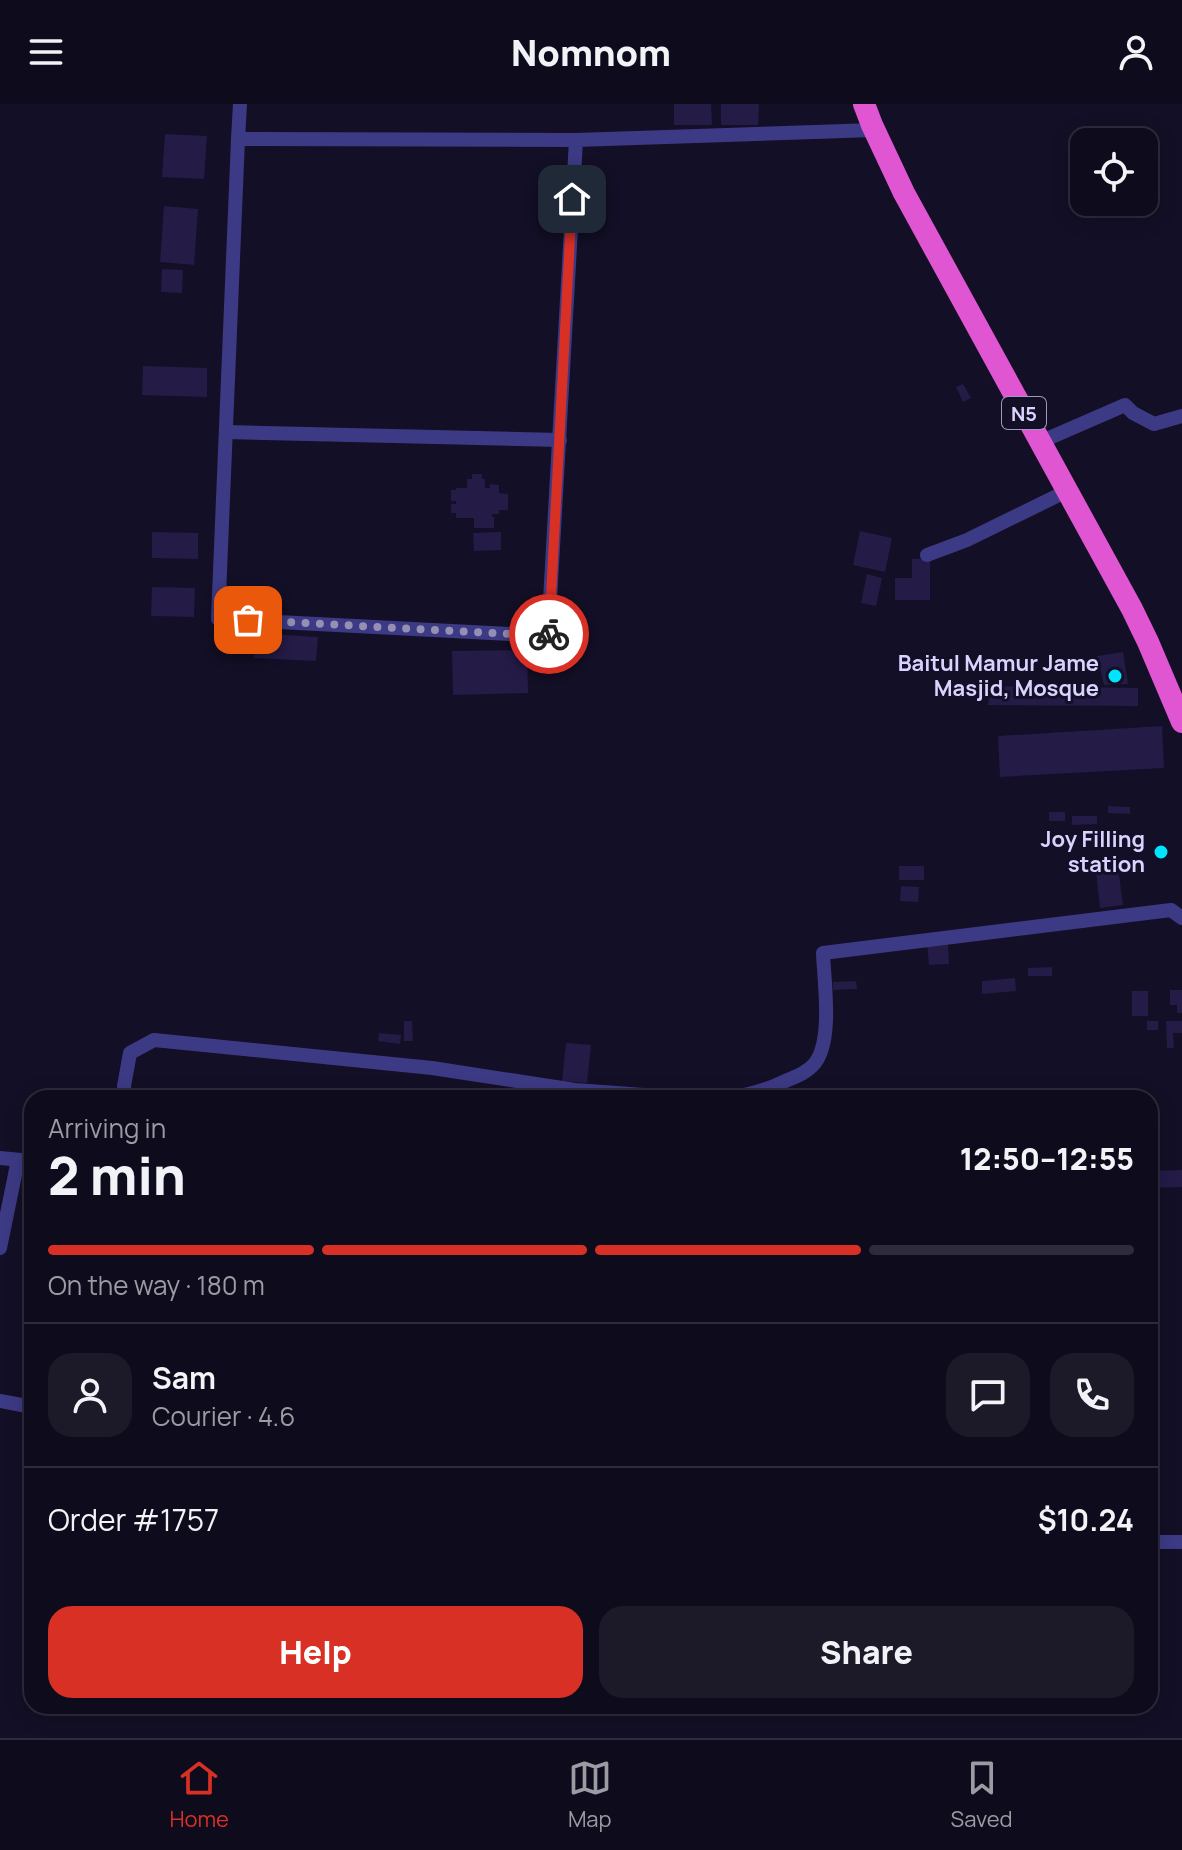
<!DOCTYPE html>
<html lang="en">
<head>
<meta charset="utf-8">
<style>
	body { margin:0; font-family:Manrope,sans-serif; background:#1c1929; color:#f1f3f6; height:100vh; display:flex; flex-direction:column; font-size:30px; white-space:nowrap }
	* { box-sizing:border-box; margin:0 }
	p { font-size:26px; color:#9b9ba3 }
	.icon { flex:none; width:44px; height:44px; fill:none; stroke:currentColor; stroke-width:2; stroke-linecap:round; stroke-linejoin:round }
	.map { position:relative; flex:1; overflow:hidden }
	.details { position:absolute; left:24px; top:986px; width:1134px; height:624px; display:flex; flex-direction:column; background:#0e0b1c; border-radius:24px; box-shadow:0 4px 20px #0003,0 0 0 2px #2e2b3b }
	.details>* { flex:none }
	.controls { position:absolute; left:1070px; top:24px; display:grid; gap:16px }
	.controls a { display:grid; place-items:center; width:88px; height:88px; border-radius:16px; background:#0e0b1c; box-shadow:0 4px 20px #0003,0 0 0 2px #2e2b3b; font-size:40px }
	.pin { position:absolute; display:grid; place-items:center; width:68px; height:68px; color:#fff; margin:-34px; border-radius:16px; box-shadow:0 4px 12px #0006 }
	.courier { position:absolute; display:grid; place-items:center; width:80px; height:80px; margin:-40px; border:6px solid #d93025; border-radius:50%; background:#fff; color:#222; box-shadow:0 2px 10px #0007 }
	.summary em { font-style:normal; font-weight:800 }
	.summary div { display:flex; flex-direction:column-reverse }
	.summary { display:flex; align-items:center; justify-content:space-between; height:136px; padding:0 24px }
	h1 { font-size:52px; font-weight:800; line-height:60px }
	.bar { display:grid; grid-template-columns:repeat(4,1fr); gap:12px 8px; align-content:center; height:96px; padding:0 24px }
	.bar i { height:10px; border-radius:6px; background:#2e2b3b }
	.bar .current { background:#d93025 }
	.bar p { grid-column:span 4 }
	.line { display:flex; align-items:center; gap:20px; padding:0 24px; border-top:2px solid #2e2b3b }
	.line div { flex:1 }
	.round { display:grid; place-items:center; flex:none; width:84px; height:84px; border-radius:24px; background:#1c1929 }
	.button { display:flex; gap:16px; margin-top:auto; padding:16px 24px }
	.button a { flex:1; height:92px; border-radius:24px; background:#d93025; color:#fff; font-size:32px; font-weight:800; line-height:92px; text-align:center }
	.button a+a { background:#1c1929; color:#f1f3f6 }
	header { display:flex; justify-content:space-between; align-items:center; height:104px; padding:0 24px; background:#0e0b1c; font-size:36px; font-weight:800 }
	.tab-bar { display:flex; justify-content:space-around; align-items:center; height:112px; border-top:2px solid #2e2b3b; background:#0e0b1c; font-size:22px; color:#9b9ba3 }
	.tab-bar a { display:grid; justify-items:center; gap:4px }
	.tab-bar .current { color:#d93025 }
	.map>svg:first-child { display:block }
	.building { fill:#241b47 }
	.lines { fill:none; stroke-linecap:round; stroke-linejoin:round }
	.minor { stroke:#3d3a85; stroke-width:14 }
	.trunk { stroke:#e055d1; stroke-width:22 }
	.done { stroke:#948fb3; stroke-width:8; stroke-dasharray:0 14.4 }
	.route { stroke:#d93025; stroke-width:10 }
	.poi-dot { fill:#00e5ff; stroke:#130f26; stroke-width:3 }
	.labels { text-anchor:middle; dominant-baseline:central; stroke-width:6; stroke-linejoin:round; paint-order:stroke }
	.shield { fill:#130f26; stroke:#9e99be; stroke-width:2 }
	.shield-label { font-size:20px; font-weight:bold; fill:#d9d4ff }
	.poi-label { font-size:22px; font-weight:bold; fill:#d9d4ff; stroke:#130f26; text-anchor:end }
</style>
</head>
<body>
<header><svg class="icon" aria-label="menu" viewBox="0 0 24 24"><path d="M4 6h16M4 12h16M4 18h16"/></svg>Nomnom<svg class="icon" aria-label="person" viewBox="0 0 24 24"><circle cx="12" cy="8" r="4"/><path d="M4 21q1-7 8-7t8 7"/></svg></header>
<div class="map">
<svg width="1182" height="1634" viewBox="0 0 1182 1634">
	<rect width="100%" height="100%" fill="#130f26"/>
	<g class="building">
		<polygon points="674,0 711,0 712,21 674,21"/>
		<polygon points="721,0 759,0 758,21 721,21"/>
		<polygon points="165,30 207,32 204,75 162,73"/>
		<polygon points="164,102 198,105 194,161 160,158"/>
		<polygon points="162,165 183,166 182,189 161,188"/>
		<polygon points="143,262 207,264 207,293 142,291"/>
		<polygon points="963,280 971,294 963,298 956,283"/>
		<polygon points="472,370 482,370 482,375 485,375 485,384 490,384 490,380 499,381 499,389 508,390 508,406 499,406 499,410 492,410 492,413 494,413 494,424 474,424 474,414 456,414 456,409 451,409 451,400 456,400 456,397 451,397 451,386 456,386 456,384 467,384 467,375 472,375"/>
		<polygon points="860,427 892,434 885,468 853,461"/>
		<polygon points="152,428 198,429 198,455 152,454"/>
		<polygon points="501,428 501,446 474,447 473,429"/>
		<polygon points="912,455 930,455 930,496 895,496 895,474 912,474"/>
		<polygon points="867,470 882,474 876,502 861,499"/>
		<polygon points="152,483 195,484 194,513 151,512"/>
		<polygon points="255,529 318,533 316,557 254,554"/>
		<polygon points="527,546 528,589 453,591 452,547"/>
		<polygon points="1123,548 1128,580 1104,581 1097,552"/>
		<polygon points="990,582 1138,584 1138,602 988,601"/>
		<polygon points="1162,622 1164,664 1000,673 998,632"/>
		<polygon points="1108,702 1130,703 1130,710 1108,709"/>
		<rect x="1049" y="708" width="16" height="9"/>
		<polygon points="1072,712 1097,712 1097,720 1072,721"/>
		<polygon points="1117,756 1123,801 1100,804 1095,759"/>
		<rect x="899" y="762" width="25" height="14"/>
		<polygon points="901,782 919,783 918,798 900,797"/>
		<polygon points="948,839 949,860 929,861 927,840"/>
		<polygon points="1052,863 1052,872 1028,872 1028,864"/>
		<polygon points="1015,874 1016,887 982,890 982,877"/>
		<polygon points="856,877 857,885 833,886 833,878"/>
		<polygon points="1170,886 1182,886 1182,909 1177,909 1177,901 1170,901"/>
		<rect x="1132" y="887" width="16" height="25"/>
		<polygon points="404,917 412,917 413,937 404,937"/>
		<rect x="1147" y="917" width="11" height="9"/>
		<polygon points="1166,917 1182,917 1182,929 1173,929 1174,944 1167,944"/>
		<polygon points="379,929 401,931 400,940 378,937"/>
		<polygon points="566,939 591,941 587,979 562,977"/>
		<polygon points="438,988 463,989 462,994 438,994"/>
		<polygon points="1182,1066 1182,1083 1150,1084 1150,1067"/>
	</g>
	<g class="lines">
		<g class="minor">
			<polyline points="238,35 240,0"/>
			<polyline points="576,36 548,532 218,515 238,35 576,36 874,26"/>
			<polyline points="226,328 560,336"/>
			<polyline points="1040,338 1125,301 1133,309 1154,320 1182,312"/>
			<polyline points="927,451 967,436 1067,387"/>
			<polyline points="125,994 124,982 130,949 154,936 432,964 575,986 685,994"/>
			<path d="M 724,994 C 745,992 764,987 783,978 C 795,973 807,969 815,959 C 833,936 824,877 823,849 L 1171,806 L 1182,814"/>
			<polyline points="0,1054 32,1057"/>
			<polyline points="0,1144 18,1056"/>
			<polyline points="0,1297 32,1303"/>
			<polyline points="1150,1438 1182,1438"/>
		</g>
		<polyline class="trunk" points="864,0 872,21 904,89 1132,505 1148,538 1182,618"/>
	</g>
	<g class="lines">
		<polyline class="done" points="248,516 548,532 549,530"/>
		<polyline class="route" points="549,530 572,95"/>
	</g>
	<g class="poi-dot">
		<circle cx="1115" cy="572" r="8"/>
		<circle cx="1161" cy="748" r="8"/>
	</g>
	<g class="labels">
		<rect class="shield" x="1002" y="293" width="44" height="32" rx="6"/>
		<g class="shield-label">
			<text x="1024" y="309">N5</text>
		</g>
		<g class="poi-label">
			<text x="1099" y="559">Baitul Mamur Jame<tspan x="1099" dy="25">Masjid, Mosque</tspan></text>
			<text x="1145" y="735">Joy Filling<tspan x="1145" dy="25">station</tspan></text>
		</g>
	</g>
</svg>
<div class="controls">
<a><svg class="icon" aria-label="locate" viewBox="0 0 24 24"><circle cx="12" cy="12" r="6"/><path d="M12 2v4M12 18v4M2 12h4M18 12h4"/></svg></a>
</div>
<div class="pin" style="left:248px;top:516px;background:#ea580c"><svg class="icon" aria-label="bag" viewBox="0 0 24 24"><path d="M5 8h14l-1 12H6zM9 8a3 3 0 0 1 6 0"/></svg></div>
<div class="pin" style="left:572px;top:95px;background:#1f2937"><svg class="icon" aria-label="home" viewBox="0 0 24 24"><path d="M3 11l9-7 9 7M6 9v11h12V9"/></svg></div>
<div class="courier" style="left:549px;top:530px"><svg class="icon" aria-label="bike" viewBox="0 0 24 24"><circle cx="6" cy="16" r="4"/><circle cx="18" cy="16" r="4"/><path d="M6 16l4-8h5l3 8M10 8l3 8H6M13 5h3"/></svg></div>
<section class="details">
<div class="summary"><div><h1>2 min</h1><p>Arriving in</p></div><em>12:50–12:55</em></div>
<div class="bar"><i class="current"></i><i class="current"></i><i class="current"></i><i></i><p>On the way · 180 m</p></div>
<div class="line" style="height:144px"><a class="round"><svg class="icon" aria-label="person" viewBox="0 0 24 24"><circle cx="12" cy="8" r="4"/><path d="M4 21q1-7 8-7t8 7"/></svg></a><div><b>Sam</b><p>Courier · 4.6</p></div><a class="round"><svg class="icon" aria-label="chat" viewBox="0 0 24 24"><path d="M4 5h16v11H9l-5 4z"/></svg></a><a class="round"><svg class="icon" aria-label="phone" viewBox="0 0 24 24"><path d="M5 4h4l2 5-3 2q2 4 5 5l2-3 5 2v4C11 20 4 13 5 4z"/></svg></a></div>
<div class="line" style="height:104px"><div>Order #1757</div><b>$10.24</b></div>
<div class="button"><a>Help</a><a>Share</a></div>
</section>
</div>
<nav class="tab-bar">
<a class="current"><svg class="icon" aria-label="home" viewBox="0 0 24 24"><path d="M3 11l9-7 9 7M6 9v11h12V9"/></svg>Home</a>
<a><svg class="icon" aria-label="map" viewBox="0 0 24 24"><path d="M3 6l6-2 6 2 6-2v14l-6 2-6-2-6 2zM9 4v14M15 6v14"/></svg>Map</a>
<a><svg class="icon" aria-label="saved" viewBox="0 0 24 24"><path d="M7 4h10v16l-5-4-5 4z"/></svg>Saved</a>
</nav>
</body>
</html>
